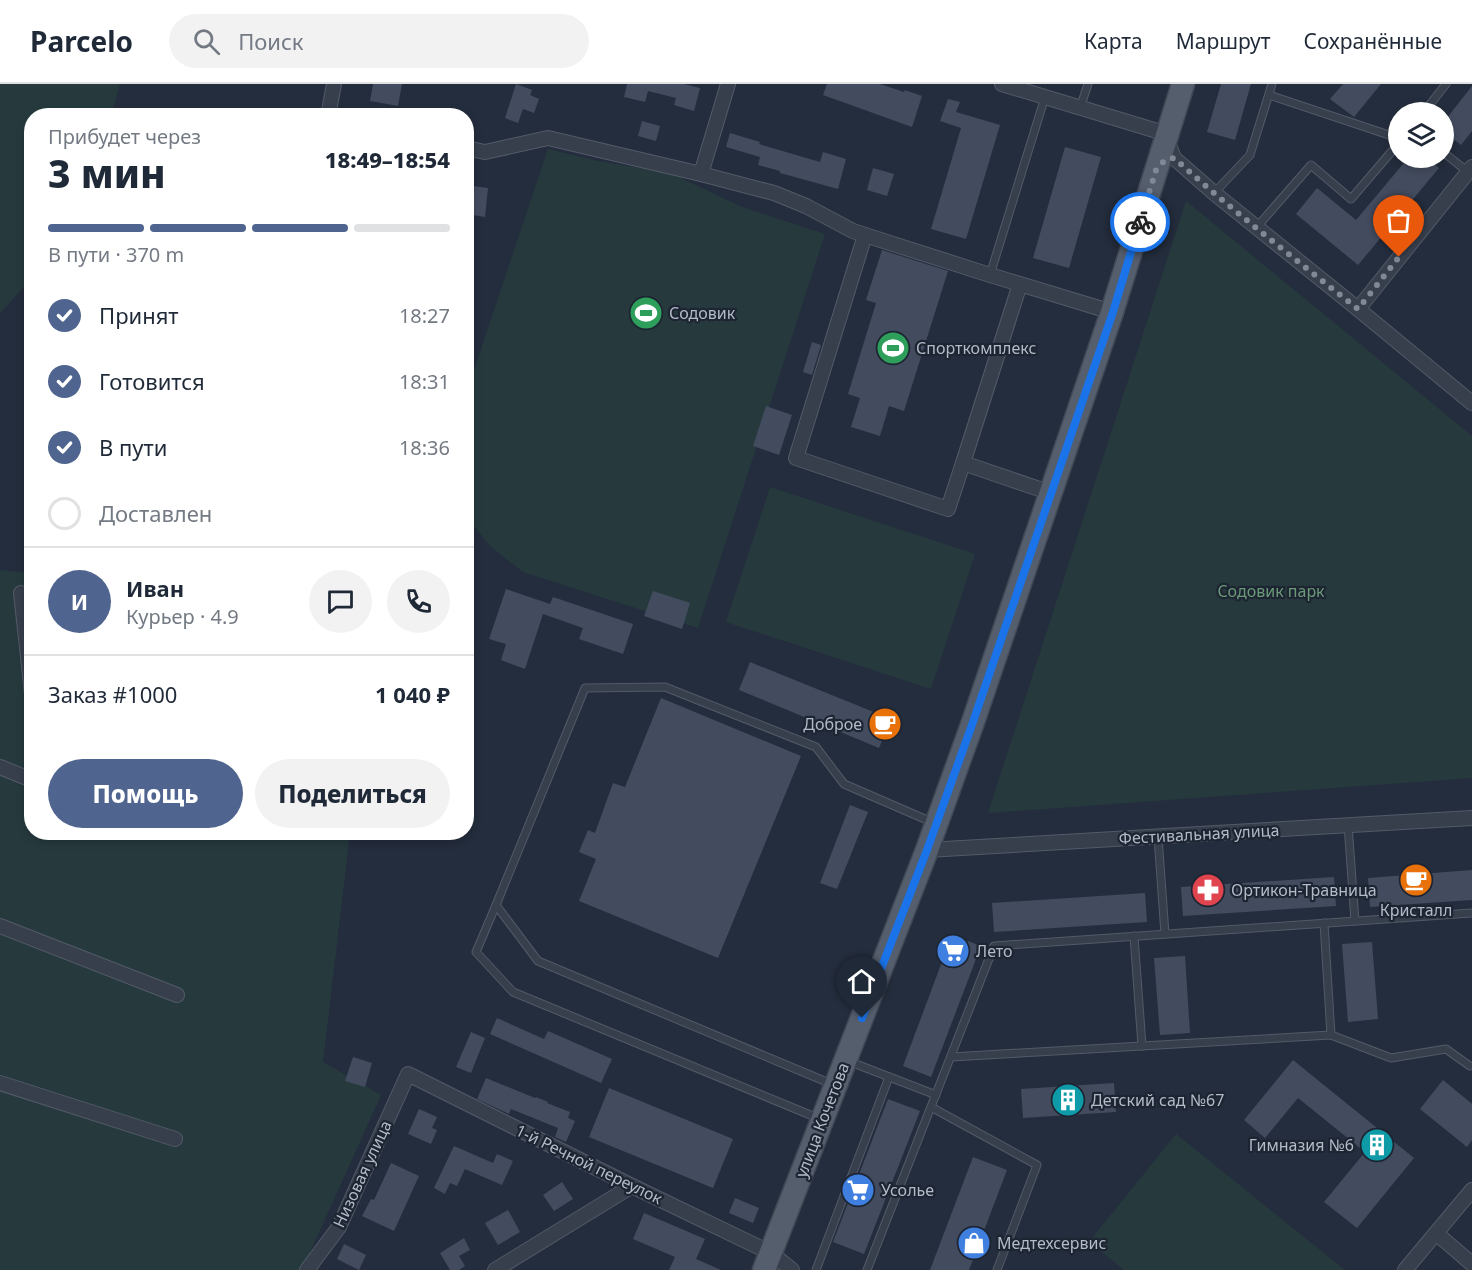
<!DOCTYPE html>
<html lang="ru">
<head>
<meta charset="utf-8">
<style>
	body { margin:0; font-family:"Noto Sans",sans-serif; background:#f2f2f3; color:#1f2937; height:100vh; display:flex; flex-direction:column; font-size:22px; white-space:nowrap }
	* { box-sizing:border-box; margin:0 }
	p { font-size:20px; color:#747a83 }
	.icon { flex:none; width:33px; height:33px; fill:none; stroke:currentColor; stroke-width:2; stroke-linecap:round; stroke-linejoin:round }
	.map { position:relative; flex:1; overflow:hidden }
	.panel { position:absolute; left:24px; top:24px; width:450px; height:732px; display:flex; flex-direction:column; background:#fff; border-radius:24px; box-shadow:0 3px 9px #0003 }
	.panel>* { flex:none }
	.fabs { position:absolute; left:1388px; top:18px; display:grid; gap:12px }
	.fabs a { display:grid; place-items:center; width:66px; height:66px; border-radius:50%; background:#fff; box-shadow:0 3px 9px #0003; font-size:30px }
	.pin { position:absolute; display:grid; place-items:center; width:51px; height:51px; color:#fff; margin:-62px -26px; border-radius:50% 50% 50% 0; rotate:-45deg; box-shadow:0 0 6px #0007 }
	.pin .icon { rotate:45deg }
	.courier { position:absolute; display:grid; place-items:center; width:60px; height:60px; margin:-30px; border:4px solid #1a73e8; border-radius:50%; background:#fff; color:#222; box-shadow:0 2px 8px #0007 }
	.overview em { font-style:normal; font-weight:800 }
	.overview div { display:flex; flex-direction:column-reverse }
	.overview { display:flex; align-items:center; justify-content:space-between; height:102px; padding:0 24px }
	h1 { font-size:39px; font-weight:800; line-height:45px }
	.bar { display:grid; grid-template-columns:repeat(4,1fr); gap:9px 6px; align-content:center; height:72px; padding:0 24px }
	.bar i { height:8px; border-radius:4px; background:#e0e1e3 }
	.bar .current { background:#4f648e }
	.bar p { grid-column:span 4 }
	.line { display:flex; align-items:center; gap:15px; padding:0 24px; border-top:2px solid #e0e1e3 }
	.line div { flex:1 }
	.round { display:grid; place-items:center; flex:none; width:63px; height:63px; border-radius:32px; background:#f2f2f3 }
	ol { padding:0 24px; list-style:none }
	li { display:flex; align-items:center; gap:18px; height:66px }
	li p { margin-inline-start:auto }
	li .icon { padding:6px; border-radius:50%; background:#4f648e; color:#fff; stroke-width:4 }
	li:last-child { color:#747a83 }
	li i { width:33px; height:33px; border:3px solid #e0e1e3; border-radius:50% }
	.action { display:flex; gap:12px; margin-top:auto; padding:12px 24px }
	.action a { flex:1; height:69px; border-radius:36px; background:#4f648e; color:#fff; font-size:24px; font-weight:800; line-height:69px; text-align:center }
	.action a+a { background:#f2f2f3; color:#1f2937 }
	header { display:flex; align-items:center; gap:36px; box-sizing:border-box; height:84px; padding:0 30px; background:#fff; border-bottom:2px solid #e0e1e3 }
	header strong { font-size:28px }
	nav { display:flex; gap:33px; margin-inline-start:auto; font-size:21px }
	.search { width:420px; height:54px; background:#f2f2f3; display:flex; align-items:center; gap:15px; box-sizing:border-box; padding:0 21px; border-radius:33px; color:#747a83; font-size:22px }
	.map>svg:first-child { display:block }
	.green { fill:#263a3e }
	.building { fill:#434c5f }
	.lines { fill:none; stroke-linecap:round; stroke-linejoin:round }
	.service-casing { stroke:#535a68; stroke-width:9 }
	.minor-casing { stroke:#535a68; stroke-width:16 }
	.primary-casing { stroke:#414856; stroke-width:25 }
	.service { stroke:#373f4d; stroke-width:7 }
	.minor { stroke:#373f4d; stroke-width:14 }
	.primary { stroke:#555e6d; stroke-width:22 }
	.done { stroke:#818997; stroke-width:6; stroke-dasharray:0 10.8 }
	.route { stroke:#1a73e8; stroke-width:8 }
	.labels { text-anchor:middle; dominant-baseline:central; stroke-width:4.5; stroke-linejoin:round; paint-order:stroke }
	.poi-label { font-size:16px; fill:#b3bac8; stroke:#1d2432; text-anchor:start }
	.park-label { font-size:16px; fill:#6a9a78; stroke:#1d2432 }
	.street-label { font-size:16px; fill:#b3bac8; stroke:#1d2432 }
</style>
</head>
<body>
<header>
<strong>Parcelo</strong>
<div class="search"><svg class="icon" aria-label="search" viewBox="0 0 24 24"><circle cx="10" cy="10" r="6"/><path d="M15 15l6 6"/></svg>Поиск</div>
<nav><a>Карта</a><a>Маршрут</a><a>Сохранённые</a></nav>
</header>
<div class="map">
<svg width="1472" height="1186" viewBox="0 0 1472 1186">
	<rect width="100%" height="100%" fill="#242d3d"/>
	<g class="green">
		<polygon points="0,0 120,0 111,31 32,32 31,195 0,229"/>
		<polygon points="548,65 598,77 670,89 742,123 825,150 698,544 523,488 490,462 471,438 467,437 467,307"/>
		<polygon points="1186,117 1472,352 1472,694 988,729"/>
		<polygon points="770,403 975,470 931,605 726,538"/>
		<polygon points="0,486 31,489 32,748 350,749 323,978 381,1011 302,1186 0,1186"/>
		<polygon points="1176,1050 1345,1186 1124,1186 1089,1158"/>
	</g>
	<g class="building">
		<polygon points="373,0 402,0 398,22 370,17"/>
		<polygon points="516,0 532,6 530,11 539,15 534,29 523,25 518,39 505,34"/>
		<polygon points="627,0 684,0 700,4 694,27 674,21 676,14 648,7 645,18 624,13"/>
		<polygon points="827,0 880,0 904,8 905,6 922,12 912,43 823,11"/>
		<polygon points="1221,0 1251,0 1235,56 1207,48"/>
		<polygon points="1343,0 1381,0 1354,33 1330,15"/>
		<polygon points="1472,2 1472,47 1461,61 1443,47 1443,39"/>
		<polygon points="948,15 960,18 956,28 1000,41 966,155 931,145 961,44 940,37"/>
		<polygon points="642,37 660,42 656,57 638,52"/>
		<polygon points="730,49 760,58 759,60 820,78 823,68 846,75 838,105 780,89 780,87 758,81 760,73 726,63"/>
		<polygon points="1065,63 1101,73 1069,184 1033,174"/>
		<polygon points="1408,74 1427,74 1439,84 1358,181 1296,130 1317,104 1356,136"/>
		<polygon points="873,84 894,90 887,112 867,106"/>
		<polygon points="466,101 488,104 485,133 466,130"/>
		<polygon points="882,166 948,187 904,327 889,322 880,352 851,343 860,314 848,310 876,219 866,216"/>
		<polygon points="812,258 821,261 812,291 803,288"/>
		<polygon points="766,322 792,331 779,371 753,362"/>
		<polygon points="506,505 550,520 553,513 633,540 623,570 579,555 583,544 543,530 525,585 501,576 506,560 489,555"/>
		<polygon points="653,507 690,519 682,545 644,532"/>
		<polygon points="750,578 891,635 879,664 739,606"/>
		<polygon points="661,614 801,672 718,874 579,817 596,775 579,768 588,746 595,749 613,699 625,703"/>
		<polygon points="850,721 868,728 837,805 820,799"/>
		<polygon points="1472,786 1472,816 1370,823 1368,794"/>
		<polygon points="1334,793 1336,822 1183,832 1181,803"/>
		<polygon points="1145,809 1147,838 994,848 992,819"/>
		<polygon points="952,851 981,862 931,993 903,982"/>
		<polygon points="1372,858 1378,935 1348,938 1342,860"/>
		<polygon points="1185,872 1190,949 1160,951 1154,874"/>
		<polygon points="497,934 544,955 548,947 612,975 601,999 490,950"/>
		<polygon points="471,948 485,954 471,989 456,983"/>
		<polygon points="353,973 372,979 365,1003 345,997"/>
		<polygon points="1293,976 1414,1074 1357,1144 1324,1118 1365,1068 1298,1014 1265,1054 1244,1036"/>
		<polygon points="486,994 535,1014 536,1013 548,1018 547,1019 570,1028 568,1034 575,1037 566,1058 555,1053 558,1044 511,1025 509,1030 477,1015"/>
		<polygon points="1443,996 1472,1020 1472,1056 1467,1063 1420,1025"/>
		<polygon points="1114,999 1116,1028 1023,1034 1021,1005"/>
		<polygon points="609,1004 733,1055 713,1104 589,1053"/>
		<polygon points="888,1015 920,1027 864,1170 833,1158"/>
		<polygon points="419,1025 437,1033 432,1044 437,1046 431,1060 408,1050"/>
		<polygon points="454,1062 493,1079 497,1070 513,1077 502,1101 465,1085 457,1102 450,1099 445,1110 434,1104"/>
		<polygon points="973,1073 1007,1086 969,1186 930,1186"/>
		<polygon points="391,1079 419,1092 394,1147 362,1132 371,1115 374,1116"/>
		<polygon points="562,1098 573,1115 554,1127 543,1111"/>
		<polygon points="735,1114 759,1124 753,1139 729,1129"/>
		<polygon points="508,1126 520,1148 498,1161 485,1139"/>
		<polygon points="644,1129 705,1155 696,1175 721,1186 669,1186 675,1173 633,1155"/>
		<polygon points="464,1154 470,1166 459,1172 465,1182 459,1186 450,1186 440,1169"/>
		<polygon points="344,1160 366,1171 359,1186 337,1175"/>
	</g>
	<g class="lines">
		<defs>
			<g id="service">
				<polyline points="1269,11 1398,54"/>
				<polyline points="1080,24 1088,0"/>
				<polyline points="1424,28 1446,0"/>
				<polyline points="1443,68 1468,88"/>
				<polyline points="1214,109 1250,71 1272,0"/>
				<polyline points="1256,144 1311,81 1351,115 1398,60"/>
				<polyline points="990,191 1045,13"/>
				<polyline points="1348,741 1355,837"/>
				<polyline points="1158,753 1165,850"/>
				<polyline points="496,821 476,868 513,908 820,1035"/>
				<polyline points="1324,839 1331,951"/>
				<polyline points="1134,852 1142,962"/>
				<polyline points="951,973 1331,951 1391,974 1446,965 1470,982"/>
				<polyline points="848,977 936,1011"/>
				<polyline points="834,1001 538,877 496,821 585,604 665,603 816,663 844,700 934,739"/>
				<polyline points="931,1023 1037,1081 997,1186"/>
				<polyline points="816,1186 889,993"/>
				<polyline points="867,1186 994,862 1472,829"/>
			</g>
			<g id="minor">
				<polyline points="1002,0 1167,50 1169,61 1174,74 1214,109 1358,225 1472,319"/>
				<polyline points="328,32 334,0"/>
				<polyline points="466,64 485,68 548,54 701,90 774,109 806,122 853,147 865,151 990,191 1112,228"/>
				<polyline points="701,90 728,0"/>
				<polyline points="865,151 796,374 948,425 963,379 1051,409"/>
				<polyline points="1358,225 1472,83"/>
				<polyline points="963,379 1020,200"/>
				<polyline points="21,509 32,610"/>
				<polyline points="0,683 32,696"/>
				<polyline points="927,766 1472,734"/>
				<polyline points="0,842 177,911"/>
				<polyline points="0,999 175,1055"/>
				<polyline points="1436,1149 1472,1180"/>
				<polyline points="307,1186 339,1143 408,990 632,1102 771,1169 792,1186"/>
				<polyline points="495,1186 632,1102"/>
				<polyline points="1405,1186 1472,1106"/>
			</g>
			<polyline id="primary" points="764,1186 927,766 973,638 1112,228 1183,0"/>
		</defs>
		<use href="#service" class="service-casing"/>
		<use href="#minor" class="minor-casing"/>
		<use href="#primary" class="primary-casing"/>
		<use href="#service" class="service"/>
		<use href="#minor" class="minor"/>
		<use href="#primary" class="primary"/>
	</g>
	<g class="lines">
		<path class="done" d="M 1140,138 L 1156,86 L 1164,77 L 1174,74 C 1233,127 1296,176 1358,225 L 1399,173"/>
		<polyline class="route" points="862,934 927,766 973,638 1113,228 1140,138"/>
	</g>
	<defs>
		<symbol id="stadium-disc" viewBox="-11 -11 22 22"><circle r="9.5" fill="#2e9e5b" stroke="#1d2432"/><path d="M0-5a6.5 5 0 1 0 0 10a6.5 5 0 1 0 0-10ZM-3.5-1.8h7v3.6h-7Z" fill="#fff"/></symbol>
		<symbol id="cafe-disc" viewBox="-11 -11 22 22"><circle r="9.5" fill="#e8710a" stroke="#1d2432"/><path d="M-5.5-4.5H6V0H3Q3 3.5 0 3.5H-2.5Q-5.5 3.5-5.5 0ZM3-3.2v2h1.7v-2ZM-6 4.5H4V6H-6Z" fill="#fff"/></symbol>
		<symbol id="pharmacy-disc" viewBox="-11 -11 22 22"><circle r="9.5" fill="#e0444e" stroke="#1d2432"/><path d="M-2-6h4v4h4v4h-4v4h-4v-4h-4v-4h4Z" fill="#fff"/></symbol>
		<symbol id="supermarket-disc" viewBox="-11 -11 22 22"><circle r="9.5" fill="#3f7fe0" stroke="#1d2432"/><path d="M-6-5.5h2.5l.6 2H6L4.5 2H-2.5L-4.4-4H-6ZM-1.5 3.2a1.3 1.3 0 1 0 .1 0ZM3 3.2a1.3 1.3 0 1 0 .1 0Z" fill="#fff"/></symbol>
		<symbol id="building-disc" viewBox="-11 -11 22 22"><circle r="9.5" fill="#0f9aa8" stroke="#1d2432"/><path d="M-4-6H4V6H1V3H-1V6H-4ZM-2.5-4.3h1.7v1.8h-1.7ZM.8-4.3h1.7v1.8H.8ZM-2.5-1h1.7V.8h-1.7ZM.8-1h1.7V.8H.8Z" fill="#fff"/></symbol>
		<symbol id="shop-disc" viewBox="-11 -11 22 22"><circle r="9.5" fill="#3f7fe0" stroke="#1d2432"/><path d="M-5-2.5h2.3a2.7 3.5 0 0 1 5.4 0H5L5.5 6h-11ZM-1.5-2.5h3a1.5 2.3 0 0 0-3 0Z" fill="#fff"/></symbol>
	</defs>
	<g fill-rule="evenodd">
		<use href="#stadium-disc" x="627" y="210" width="38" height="38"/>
		<use href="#stadium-disc" x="874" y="245" width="38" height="38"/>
		<use href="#cafe-disc" x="866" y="621" width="38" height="38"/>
		<use href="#cafe-disc" x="1397" y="777" width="38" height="38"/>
		<use href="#pharmacy-disc" x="1189" y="787" width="38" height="38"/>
		<use href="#supermarket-disc" x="934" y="848" width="38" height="38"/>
		<use href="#building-disc" x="1049" y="997" width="38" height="38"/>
		<use href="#building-disc" x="1358" y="1042" width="38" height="38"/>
		<use href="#supermarket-disc" x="839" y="1087" width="38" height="38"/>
		<use href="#shop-disc" x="955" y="1140" width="38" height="38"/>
	</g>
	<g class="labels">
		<g class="poi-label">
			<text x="669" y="229">Содовик</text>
			<text x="916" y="264">Спорткомплекс</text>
			<text x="862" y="640" text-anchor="end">Доброе</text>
			<text x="1231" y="806">Ортикон-Травница</text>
			<text x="1416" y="826" text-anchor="middle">Кристалл</text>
			<text x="976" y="867">Лето</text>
			<text x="1091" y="1016">Детский сад №67</text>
			<text x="1354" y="1061" text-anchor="end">Гимназия №6</text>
			<text x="881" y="1106">Усолье</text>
			<text x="997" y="1159">Медтехсервис</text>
		</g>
		<g class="park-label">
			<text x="1271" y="507">Содовик парк</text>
		</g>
		<g class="street-label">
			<text transform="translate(1199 750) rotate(-3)">Фестивальная улица</text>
			<text transform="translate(822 1036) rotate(-69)">улица Кочетова</text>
			<text transform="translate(589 1080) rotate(26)">1-й Речной переулок</text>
			<text transform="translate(362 1090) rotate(-65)">Низовая улица</text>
		</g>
	</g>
</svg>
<div class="fabs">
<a><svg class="icon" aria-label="layers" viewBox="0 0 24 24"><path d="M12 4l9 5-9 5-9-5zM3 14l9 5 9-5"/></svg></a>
</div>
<div class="pin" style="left:1399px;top:173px;background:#ea580c"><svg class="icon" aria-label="bag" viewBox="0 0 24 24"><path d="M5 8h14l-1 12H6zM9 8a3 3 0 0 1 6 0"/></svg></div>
<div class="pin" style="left:862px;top:934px;background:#1f2937"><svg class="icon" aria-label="home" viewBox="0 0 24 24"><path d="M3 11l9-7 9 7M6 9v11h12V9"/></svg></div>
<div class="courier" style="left:1140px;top:138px"><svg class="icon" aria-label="bike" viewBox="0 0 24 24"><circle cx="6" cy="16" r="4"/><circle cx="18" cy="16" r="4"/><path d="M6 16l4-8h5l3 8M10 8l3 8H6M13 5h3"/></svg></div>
<section class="panel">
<div class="overview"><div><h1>3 мин</h1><p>Прибудет через</p></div><em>18:49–18:54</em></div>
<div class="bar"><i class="current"></i><i class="current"></i><i class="current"></i><i></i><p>В пути · 370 m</p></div>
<ol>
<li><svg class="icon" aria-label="check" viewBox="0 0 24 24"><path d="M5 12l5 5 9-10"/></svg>Принят<p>18:27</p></li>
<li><svg class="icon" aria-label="check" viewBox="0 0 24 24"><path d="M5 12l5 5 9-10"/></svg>Готовится<p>18:31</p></li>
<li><svg class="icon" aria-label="check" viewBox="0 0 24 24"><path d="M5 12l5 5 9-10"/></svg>В пути<p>18:36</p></li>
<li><i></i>Доставлен</li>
</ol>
<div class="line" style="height:108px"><b class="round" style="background:#4f648e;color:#fff">И</b><div><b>Иван</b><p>Курьер · 4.9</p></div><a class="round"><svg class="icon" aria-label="chat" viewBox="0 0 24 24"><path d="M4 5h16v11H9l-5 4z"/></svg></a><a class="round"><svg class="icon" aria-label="phone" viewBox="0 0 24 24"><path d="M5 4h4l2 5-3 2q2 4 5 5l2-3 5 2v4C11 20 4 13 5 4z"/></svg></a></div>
<div class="line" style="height:78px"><div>Заказ #1000</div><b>1 040 ₽</b></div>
<div class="action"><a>Помощь</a><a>Поделиться</a></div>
</section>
</div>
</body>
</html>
